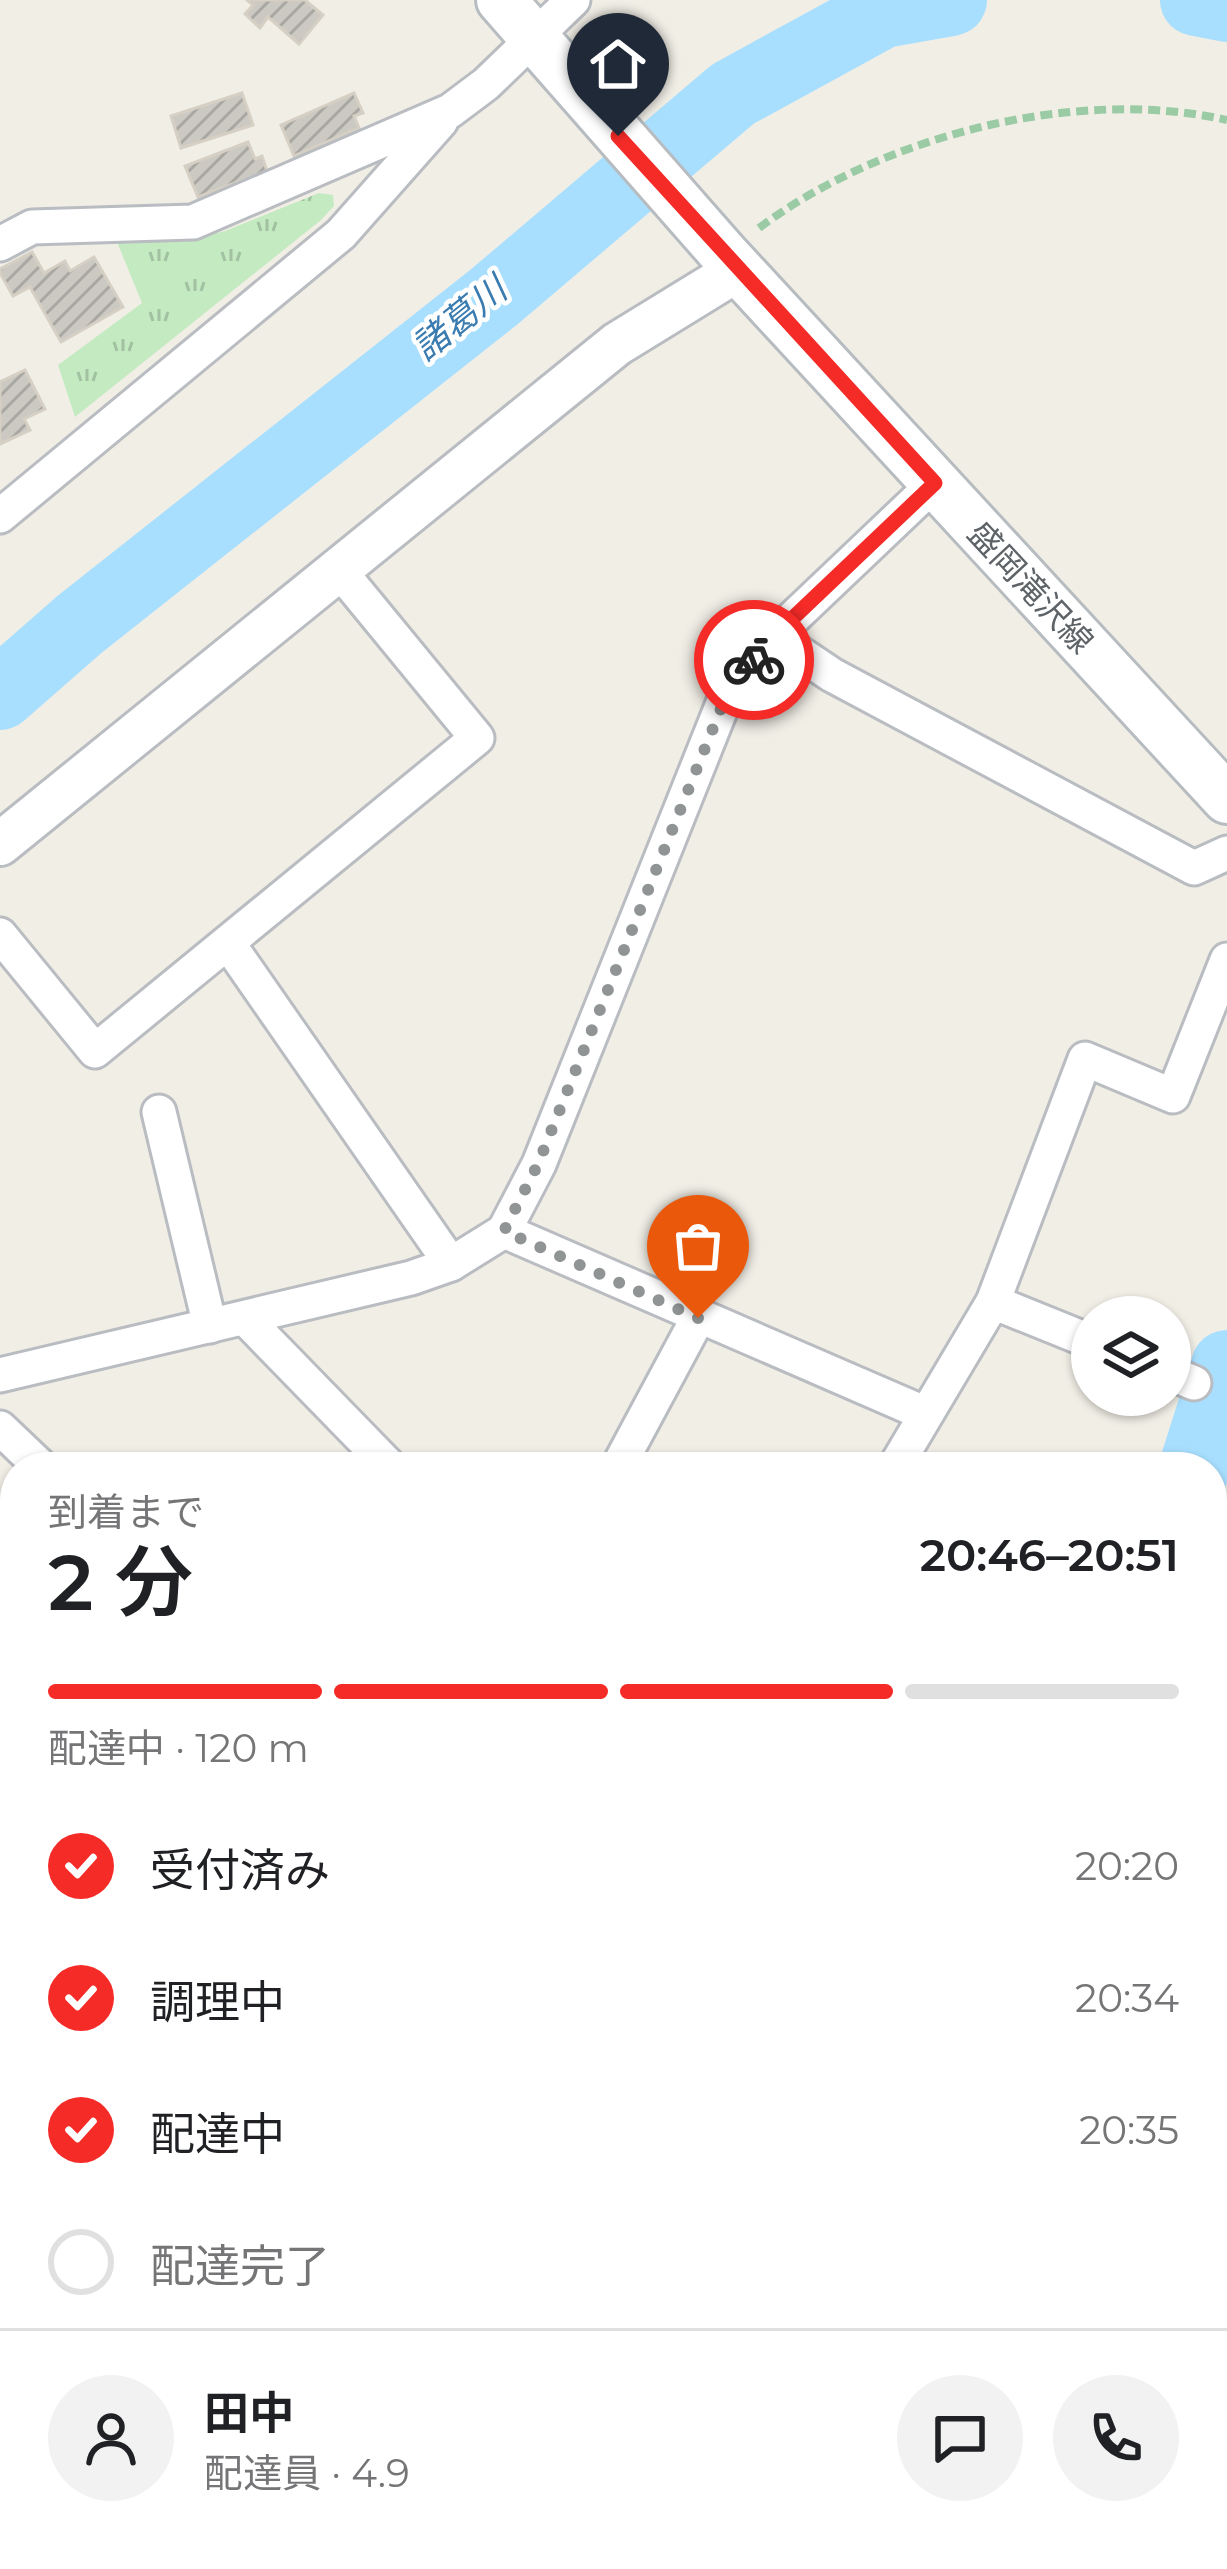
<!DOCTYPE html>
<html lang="ja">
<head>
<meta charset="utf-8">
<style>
	body { margin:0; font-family:Montserrat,"Noto Sans JP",sans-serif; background:#f2f2f2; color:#202124; height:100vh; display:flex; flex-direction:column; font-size:45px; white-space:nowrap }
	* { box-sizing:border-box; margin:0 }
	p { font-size:39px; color:#757577 }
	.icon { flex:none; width:66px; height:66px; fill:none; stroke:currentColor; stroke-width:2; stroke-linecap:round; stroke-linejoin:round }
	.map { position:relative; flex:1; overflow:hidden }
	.drawer { position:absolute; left:0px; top:1452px; width:1227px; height:1119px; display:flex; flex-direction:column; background:#fff; border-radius:48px 48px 0 0; box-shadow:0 3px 9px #0004 }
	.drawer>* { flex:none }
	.controls { position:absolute; left:1071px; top:1296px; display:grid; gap:24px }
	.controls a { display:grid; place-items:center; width:120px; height:120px; border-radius:50%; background:#fff; box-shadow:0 3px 9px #0004; font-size:60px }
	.pin { position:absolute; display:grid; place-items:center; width:102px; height:102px; color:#fff; margin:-123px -51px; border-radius:50% 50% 50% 0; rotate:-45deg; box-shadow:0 0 12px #0007 }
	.pin .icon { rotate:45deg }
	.courier { position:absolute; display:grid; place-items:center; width:120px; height:120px; margin:-60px; border:9px solid #f52b28; border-radius:50%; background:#fff; color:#222; box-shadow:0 3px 15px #0007 }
	.summary em { font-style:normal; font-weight:600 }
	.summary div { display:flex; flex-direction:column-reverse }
	.summary { display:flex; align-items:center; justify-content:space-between; height:204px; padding:0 48px }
	h1 { font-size:78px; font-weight:600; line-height:90px }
	.bar { display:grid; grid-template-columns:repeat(4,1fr); gap:18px 12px; align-content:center; height:144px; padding:0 48px }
	.bar i { height:15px; border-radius:9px; background:#e0e0e0 }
	.bar .current { background:#f52b28 }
	.bar p { grid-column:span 4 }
	.line { display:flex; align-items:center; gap:30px; padding:0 48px; border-top:3px solid #e0e0e0 }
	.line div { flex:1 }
	.round { display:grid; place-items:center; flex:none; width:126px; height:126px; border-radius:63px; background:#f2f2f2 }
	ol { padding:0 48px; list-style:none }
	li { display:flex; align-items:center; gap:36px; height:132px }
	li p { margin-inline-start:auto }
	li .icon { padding:12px; border-radius:50%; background:#f52b28; color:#fff; stroke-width:4 }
	li:last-child { color:#757577 }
	li i { width:66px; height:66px; border:6px solid #e0e0e0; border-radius:50% }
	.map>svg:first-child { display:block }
	.grass { fill:url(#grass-tufts) }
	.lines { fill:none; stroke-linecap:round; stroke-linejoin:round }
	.river { stroke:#a8dfff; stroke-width:72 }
	.building { fill:url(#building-hatch); stroke:#d6cfc4; stroke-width:3 }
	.minor-casing { stroke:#b9bcc1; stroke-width:39 }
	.tertiary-casing { stroke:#b9bcc1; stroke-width:48 }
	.secondary-casing { stroke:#b7bcc1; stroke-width:54 }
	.path { stroke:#9acba5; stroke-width:8; stroke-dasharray:12 6; stroke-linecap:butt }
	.minor { stroke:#fff; stroke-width:33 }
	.tertiary { stroke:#fff; stroke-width:42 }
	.secondary { stroke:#fff; stroke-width:48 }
	.done { stroke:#919494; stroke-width:12; stroke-dasharray:0 21.6 }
	.route { stroke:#f52b28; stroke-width:15 }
	.labels { text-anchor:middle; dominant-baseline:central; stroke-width:9; stroke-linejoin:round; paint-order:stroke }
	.street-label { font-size:33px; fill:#5e6368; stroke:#fff }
	.water-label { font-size:36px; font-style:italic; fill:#3a7bb0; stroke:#fff }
</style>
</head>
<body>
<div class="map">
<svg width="1227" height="2569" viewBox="0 0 1227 2569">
	<defs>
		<pattern id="grass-tufts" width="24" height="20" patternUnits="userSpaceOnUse" patternTransform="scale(3)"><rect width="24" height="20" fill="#c4eac2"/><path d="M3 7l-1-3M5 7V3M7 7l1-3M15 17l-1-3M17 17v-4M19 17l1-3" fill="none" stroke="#a2c1a1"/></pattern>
		<pattern id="building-hatch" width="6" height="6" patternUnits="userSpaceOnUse" patternTransform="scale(3)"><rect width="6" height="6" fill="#ccc9c3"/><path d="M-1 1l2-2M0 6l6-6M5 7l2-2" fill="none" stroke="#a9a7a2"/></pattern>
	</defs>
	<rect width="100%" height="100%" fill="#f1eee6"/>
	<polygon class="grass" points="319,193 333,195 334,206 321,220 75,417 58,365 142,303 117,242 182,242 225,231"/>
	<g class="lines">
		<g class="river">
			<polyline points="1196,0 1227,6"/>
			<polyline points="0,694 80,624 494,297 733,94 883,12 951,0"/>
			<polyline points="1195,1467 1227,1366"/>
			<polyline points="938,2556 941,2569"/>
		</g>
	</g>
	<g class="building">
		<polygon points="247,0 305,0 323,15 299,44 268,17 260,28 245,14 253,5"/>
		<polygon points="242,93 253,125 181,148 171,116"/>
		<polygon points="354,93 363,113 354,116 359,128 294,156 281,125"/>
		<polygon points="248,142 255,159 262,156 267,171 198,197 185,166"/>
		<polygon points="32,252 44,273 65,261 70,271 94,257 123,307 61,342 30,287 13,296 0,273 0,269"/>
		<polygon points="25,370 45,409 24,419 30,430 0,444 0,382"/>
	</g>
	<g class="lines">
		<defs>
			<g id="minor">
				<polyline points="0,244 32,227 193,222 450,111 486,84 573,0"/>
				<polyline points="0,516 341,234 441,121"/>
				<polyline points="774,636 832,675 1194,868 1227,853"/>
				<polyline points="0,935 95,1051 477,738 339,570"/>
				<polyline points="228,943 451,1264"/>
				<polyline points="159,1112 210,1326"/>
				<polyline points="504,1231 926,1414"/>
				<polyline points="993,1302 1092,1342"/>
				<polyline points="245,1318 390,1467"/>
				<polyline points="1170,1373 1194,1383"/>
				<polyline points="0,1375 411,1278 451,1264 504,1231 539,1164 728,691 774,636 935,483"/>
				<polyline points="0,1428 41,1467"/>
				<polyline points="618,1467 698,1318"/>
				<polyline points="895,1467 993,1302 1085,1059 1173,1096 1227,960"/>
				<polyline points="0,1837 15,1854"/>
				<polyline points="1212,2082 1227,2072"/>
				<polyline points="0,2322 15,2338"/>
				<polyline points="182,2556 186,2569"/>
				<polyline points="473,2556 477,2569"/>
				<polyline points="758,2556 762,2569"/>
				<polyline points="52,2569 65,2556"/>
				<polyline points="337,2569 384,2556"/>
			</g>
			<polyline id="tertiary" points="0,844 617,344 739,269"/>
			<polyline id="secondary" points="501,0 724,254 1227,799"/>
		</defs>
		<use href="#minor" class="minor-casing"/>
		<use href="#tertiary" class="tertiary-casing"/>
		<use href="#secondary" class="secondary-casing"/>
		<path class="path" d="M 759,228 C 882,136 1075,86 1227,120"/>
		<use href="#minor" class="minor"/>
		<use href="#tertiary" class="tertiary"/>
		<use href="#secondary" class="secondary"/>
	</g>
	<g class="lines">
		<polyline class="done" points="698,1318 504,1231 538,1164 728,691 754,660"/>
		<polyline class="route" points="618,136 935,483 774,636 754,660"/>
	</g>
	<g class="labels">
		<g class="street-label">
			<text transform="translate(1031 587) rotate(47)">盛岡滝沢線</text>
		</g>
		<g class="water-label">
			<text transform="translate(459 318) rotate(-39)">諸葛川</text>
		</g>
	</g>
</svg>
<div class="controls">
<a><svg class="icon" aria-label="layers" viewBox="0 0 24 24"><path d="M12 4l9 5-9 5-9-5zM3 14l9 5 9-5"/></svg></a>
</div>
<div class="pin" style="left:698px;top:1318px;background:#ea580c"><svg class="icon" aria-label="bag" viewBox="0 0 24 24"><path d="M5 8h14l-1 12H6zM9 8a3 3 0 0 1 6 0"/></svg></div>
<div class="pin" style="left:618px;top:136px;background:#1f2937"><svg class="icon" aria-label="home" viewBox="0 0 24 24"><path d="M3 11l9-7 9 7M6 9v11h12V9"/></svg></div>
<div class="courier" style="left:754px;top:660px"><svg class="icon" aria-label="bike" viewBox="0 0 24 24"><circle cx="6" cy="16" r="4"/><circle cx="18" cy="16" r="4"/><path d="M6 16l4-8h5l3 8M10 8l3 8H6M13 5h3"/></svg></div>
<section class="drawer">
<div class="summary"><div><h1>2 分</h1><p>到着まで</p></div><em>20:46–20:51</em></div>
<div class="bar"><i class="current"></i><i class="current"></i><i class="current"></i><i></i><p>配達中 · 120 m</p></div>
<ol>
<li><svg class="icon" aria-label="check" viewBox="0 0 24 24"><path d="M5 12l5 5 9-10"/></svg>受付済み<p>20:20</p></li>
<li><svg class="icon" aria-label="check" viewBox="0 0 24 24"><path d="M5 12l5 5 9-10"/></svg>調理中<p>20:34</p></li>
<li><svg class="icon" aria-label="check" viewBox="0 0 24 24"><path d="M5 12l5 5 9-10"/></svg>配達中<p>20:35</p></li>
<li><i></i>配達完了</li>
</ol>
<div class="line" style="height:216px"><a class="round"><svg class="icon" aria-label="person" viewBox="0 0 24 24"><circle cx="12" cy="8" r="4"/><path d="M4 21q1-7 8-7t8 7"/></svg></a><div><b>田中</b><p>配達員 · 4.9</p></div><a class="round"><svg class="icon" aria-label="chat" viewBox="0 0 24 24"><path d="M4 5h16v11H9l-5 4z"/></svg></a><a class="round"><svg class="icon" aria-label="phone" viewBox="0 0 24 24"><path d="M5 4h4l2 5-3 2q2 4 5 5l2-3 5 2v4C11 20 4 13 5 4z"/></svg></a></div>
</section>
</div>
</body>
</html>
